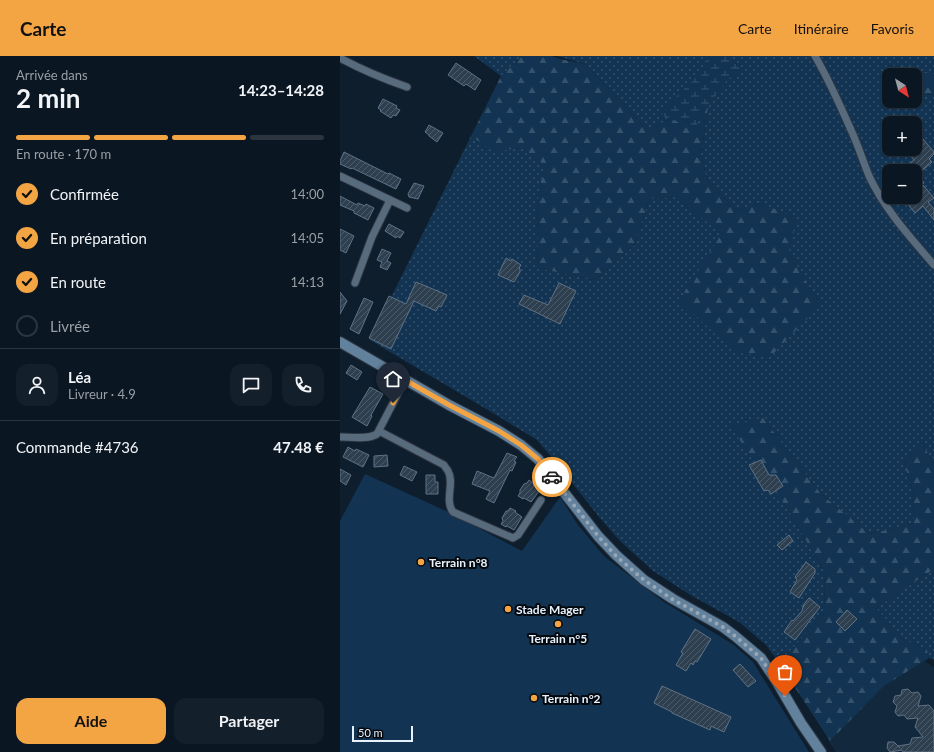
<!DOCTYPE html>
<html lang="fr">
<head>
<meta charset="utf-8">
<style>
	body { margin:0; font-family:Lato,sans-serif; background:#131f2a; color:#f1f3f6; height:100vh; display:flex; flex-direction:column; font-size:15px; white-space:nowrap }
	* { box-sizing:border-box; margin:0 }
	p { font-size:13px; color:#999fa5 }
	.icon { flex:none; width:22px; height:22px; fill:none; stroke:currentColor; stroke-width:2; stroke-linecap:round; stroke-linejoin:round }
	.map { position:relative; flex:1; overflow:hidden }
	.drawer { display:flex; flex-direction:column; background:#0a1622; width:340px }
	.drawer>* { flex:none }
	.needle { width:26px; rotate:144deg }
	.controls { position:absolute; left:542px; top:12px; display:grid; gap:8px }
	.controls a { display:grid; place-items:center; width:40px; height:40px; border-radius:8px; background:#0a1622; box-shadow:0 1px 3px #0004,0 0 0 1px #2a3540; font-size:20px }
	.scale { position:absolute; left:12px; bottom:10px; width:61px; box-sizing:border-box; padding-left:4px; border:2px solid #e6f1fc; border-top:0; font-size:11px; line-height:14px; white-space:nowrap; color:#e6f1fc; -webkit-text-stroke:3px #03080e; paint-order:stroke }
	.pin { position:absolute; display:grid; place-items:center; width:34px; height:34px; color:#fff; margin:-41px -17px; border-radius:50% 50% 50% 0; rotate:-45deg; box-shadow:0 0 4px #0007 }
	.pin .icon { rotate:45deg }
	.courier { position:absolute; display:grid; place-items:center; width:40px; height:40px; margin:-20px; border:3px solid #f3a443; border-radius:50%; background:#fff; color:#222; box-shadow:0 1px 5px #0007 }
	.summary em { font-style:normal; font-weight:700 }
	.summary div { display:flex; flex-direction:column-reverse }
	.summary { display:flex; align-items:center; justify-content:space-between; height:68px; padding:0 16px }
	h1 { font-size:26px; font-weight:700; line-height:30px }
	.bar { display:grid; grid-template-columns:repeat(4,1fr); gap:6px 4px; align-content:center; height:48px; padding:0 16px }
	.bar i { height:5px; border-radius:3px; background:#2a3540 }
	.bar .active { background:#f3a443 }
	.bar p { grid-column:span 4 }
	.line { display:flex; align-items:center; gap:10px; padding:0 16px; border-top:1px solid #2a3540 }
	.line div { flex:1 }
	.round { display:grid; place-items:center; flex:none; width:42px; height:42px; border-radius:12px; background:#131f2a }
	ol { padding:0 16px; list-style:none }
	li { display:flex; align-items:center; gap:12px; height:44px }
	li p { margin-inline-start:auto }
	li .icon { padding:4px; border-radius:50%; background:#f3a443; color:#111; stroke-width:4 }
	li:last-child { color:#999fa5 }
	li i { width:22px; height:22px; border:2px solid #2a3540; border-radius:50% }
	.action { display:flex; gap:8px; margin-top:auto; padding:8px 16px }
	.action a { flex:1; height:46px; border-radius:12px; background:#f3a443; color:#111; font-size:16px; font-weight:700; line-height:46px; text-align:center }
	.action a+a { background:#131f2a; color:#f1f3f6 }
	header { display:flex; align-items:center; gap:24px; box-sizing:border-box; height:56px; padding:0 20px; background:#f3a443; color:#111 }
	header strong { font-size:19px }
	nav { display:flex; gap:22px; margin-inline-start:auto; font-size:14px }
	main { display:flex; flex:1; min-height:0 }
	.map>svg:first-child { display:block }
	.built { fill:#12283c }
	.grass { fill:url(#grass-dots); fill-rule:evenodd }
	.forest { fill:url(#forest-firs) }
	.wetland { fill:url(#wetland-marsh) }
	.green { fill:#123452 }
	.building { fill:url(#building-hatch); stroke:#5f7285 }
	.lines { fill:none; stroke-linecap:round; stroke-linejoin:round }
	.minor-casing { stroke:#2e3743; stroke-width:9 }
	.secondary-casing { stroke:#2e3743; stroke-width:12 }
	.minor { stroke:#586b7d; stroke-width:7 }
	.secondary { stroke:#62819d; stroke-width:10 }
	.done { stroke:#9aa7b4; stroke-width:4; stroke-dasharray:0 7.2 }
	.route { stroke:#f3a443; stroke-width:5 }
	.poi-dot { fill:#f3a443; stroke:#03080e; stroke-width:1.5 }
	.labels { text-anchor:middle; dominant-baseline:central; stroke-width:4; stroke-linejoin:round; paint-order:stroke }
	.poi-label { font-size:12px; font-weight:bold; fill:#e6f1fc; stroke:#03080e; text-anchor:start }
</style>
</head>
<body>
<header>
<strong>Carte</strong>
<nav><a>Carte</a><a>Itinéraire</a><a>Favoris</a></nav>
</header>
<main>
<section class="drawer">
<div class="summary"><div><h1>2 min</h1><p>Arrivée dans</p></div><em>14:23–14:28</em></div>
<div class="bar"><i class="active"></i><i class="active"></i><i class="active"></i><i></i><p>En route · 170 m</p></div>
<ol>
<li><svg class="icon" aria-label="check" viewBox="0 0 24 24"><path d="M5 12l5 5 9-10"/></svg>Confirmée<p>14:00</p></li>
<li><svg class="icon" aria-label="check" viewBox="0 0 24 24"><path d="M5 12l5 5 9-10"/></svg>En préparation<p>14:05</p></li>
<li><svg class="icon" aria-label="check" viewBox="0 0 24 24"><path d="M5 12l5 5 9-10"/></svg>En route<p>14:13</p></li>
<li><i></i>Livrée</li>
</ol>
<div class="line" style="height:72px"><a class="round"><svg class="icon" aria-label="person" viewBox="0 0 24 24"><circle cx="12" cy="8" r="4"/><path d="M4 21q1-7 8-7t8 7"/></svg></a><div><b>Léa</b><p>Livreur · 4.9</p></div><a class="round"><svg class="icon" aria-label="chat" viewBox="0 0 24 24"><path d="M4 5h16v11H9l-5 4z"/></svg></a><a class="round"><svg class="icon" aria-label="phone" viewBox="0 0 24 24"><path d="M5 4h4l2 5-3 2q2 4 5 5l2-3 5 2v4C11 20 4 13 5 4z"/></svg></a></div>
<div class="line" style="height:52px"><div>Commande #4736</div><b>47.48 €</b></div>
<div class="action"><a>Aide</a><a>Partager</a></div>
</section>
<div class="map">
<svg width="594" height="696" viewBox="0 0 594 696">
	<defs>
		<pattern id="grass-dots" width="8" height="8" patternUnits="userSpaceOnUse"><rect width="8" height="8" fill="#123452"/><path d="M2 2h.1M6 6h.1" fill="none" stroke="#34526c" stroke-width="1.8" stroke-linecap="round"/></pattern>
		<pattern id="forest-firs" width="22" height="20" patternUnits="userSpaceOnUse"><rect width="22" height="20" fill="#123452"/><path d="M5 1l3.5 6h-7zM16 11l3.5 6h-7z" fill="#34526c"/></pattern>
		<pattern id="wetland-marsh" width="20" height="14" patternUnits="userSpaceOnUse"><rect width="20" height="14" fill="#123452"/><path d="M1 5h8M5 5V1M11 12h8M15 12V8" fill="none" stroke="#34526c"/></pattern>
		<pattern id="building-hatch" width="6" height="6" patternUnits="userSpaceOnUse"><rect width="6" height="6" fill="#2e3f50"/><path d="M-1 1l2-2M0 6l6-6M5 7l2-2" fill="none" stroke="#4c5b6a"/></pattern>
	</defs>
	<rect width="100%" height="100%" fill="#0e1e2d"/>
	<polygon class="built" points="584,605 594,611 594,696 496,696 489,686 544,630"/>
	<g class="grass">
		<polygon points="134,0 182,0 161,20"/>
		<path d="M 217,0 L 594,0 L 594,18 L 567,12 L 547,9 L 559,19 L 549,19 L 549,45 L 575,45 L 575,33 L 579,36 L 594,40 L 594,408 L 583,389 L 564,406 L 573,437 L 574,467 L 530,478 L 481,438 L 423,362 L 445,449 L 484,515 L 485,557 L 439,607 L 426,589 L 399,566 L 352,540 L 313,515 L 279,484 L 259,461 L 218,409 L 197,384 L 158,360 L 30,284 L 131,80 L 153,95 L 182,92 L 205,108 L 197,149 L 198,187 L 197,212 L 254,224 L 295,189 L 309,143 L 334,141 L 480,249 L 420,147 L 396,154 L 367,124 L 361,98 L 369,45 L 307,74 L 245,8 ZM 549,67 L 575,67 L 575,93 L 549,93 ZM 549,115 L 575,115 L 575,141 L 549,141 Z"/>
		<polygon points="591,515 594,515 594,604 589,602 587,594 563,583 536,552"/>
	</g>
	<g class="forest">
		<polygon points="182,0 212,0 220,3 245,8 307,74 369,45 361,98 367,124 396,154 420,147 457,162 449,196 480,249 431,300 396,297 339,245 382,177 334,141 309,143 295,189 254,224 197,212 198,187 197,149 204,108 182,92 153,95 131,80 161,20"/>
		<polygon points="546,9 567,12 594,18 594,40 579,36 575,33 575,19 559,19"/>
		<polygon points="423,362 481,438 530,478 574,467 573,437 564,406 583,389 594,408 594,515 591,515 536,552 563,583 587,594 589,602 544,630 490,685 439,607 485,557 484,515 445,449 390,370"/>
	</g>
	<path class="wetland" d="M 368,0 C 387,0 390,0 402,14 L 387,24 L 361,60 L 354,76 L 338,66 L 321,59 C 325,54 329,49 333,44 C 346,30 362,19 368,0 Z"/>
	<polygon class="green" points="25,418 106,455 182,495 220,441 238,469 264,500 295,524 324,546 394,589 413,606 469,696 0,696 0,465"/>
	<g class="building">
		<polygon points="116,7 141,24 135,34 126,28 124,30 108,19"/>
		<polygon points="43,43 57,50 56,52 60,54 56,60 53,59 51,62 40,55 41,54 38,52"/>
		<polygon points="89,69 103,77 97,86 89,80 89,79 85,76"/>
		<polygon points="583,83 594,96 594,98 589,103 592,106 578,118 584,127 582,128 594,142 588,146 594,153 594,164 583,150 575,157 562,141 575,141 575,115 561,115 574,104 565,93 575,93 575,89"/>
		<polygon points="4,96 48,118 49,117 61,123 56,133 12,112 11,113 0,108 0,105"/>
		<polygon points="74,127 84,130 78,143 69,141 68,138"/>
		<polygon points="0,140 17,149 18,147 25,150 26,148 34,152 28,164 14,157 14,155 0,149"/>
		<polygon points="49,168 64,176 60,182 57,180 56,182 45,175"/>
		<polygon points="0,173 14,180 6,197 0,194"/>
		<polygon points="42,193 51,197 47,205 51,207 47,214 40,211 42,206 37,204"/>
		<polygon points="166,202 171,205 172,203 181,209 179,212 180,213 180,216 174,226 158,219"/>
		<polygon points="76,226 107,239 101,251 99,250 96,255 74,245 51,293 29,282 49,240 66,248"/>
		<polygon points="219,227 236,235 220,268 179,248 184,239 208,249"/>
		<polygon points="0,236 7,245 0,258"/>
		<polygon points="24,242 33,246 19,278 10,273"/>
		<polygon points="11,309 22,316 17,324 6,317"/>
		<polygon points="30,331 43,338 31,359 32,360 27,370 12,361"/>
		<polygon points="8,391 15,395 16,393 29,399 23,411 3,401"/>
		<polygon points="167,397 177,401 174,405 176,406 172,415 170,414 154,447 146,443 150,435 132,428 137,415 154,422"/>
		<polygon points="47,399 48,410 34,411 34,400"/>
		<polygon points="421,404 429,419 436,419 443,430 431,438 428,434 424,435 409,409"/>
		<polygon points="64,410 77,416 72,425 60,419"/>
		<polygon points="0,413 11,419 6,429 0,425"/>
		<polygon points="86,419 95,419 95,426 98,426 98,438 86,438"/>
		<polygon points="189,424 194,428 193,429 200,434 191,446 184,442 183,443 178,440 180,437 180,434 184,428 187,427"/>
		<polygon points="170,452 176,455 175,456 182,461 174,474 167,470 166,471 161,468 163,465 162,462 166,455 168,455"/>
		<polygon points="449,479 453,485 442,494 437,489"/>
		<polygon points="466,506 475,513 475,517 459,542 450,536 457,524 455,521"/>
		<polygon points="469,542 480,551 455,584 444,576 452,564 453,565 462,555 464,548"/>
		<polygon points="507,554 517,563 505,575 496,566"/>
		<polygon points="355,573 371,583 357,606 355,605 353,609 351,607 346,615 336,609 343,597 341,596"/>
		<polygon points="400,608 416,625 408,631 393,614"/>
		<polygon points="322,630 391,661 384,676 371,670 370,674 332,657 332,656 314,647"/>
		<polygon points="568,633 572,637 578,636 581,640 578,650 589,649 594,655 594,696 563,696 562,694 550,696 547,692 548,686 554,686 560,692 558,690 570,688 572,682 583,681 575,671 578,662 567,663 564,659 558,660 555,656 557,650 553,646 555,640 561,639 562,634"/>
	</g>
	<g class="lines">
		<defs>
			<g id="minor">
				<path d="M 475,0 C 489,24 500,49 511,74 C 518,89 523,105 529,120 C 545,154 570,181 594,209"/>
				<path d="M 0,2 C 22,14 44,23 67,31"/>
				<polyline points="0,120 67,152"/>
				<polyline points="15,227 32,181 50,144"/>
				<path d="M 39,375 L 104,409 C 105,411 107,413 108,415 C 115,427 104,444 113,456 L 173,482 L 178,479 L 201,444"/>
				<path d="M 0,381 C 11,381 28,384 37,378 L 65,324"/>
			</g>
			<polyline id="secondary" points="0,286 109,349 159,375 181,389 198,403 258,480 276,499 304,524 333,543 383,571 395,580 421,602 437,626 461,667 481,696"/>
		</defs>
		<use href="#minor" class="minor-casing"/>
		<use href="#secondary" class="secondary-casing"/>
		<use href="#minor" class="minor"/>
		<use href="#secondary" class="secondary"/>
	</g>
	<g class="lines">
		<polyline class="done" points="212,421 258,480 276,500 304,524 332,543 383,571 395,580 421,602 445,640"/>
		<polyline class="route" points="53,347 65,324 109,349 159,375 181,389 198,403 212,421"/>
	</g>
	<g class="poi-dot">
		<circle cx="81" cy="506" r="4"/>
		<circle cx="168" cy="553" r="4"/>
		<circle cx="218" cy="568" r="4"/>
		<circle cx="194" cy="642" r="4"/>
	</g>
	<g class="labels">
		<g class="poi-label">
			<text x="89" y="506">Terrain n°8</text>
			<text x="176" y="553">Stade Mager</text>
			<text x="218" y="582" text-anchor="middle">Terrain n°5</text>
			<text x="202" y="642">Terrain n°2</text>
		</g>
	</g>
</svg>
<div class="controls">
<a><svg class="needle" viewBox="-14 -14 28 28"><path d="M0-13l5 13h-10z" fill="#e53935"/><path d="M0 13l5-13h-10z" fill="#999fa5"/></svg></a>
<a>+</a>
<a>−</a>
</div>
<div class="scale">50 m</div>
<div class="pin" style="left:445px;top:640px;background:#ea580c"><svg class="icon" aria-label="bag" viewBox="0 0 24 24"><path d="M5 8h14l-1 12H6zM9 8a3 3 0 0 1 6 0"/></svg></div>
<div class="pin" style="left:53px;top:347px;background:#1f2937"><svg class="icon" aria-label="home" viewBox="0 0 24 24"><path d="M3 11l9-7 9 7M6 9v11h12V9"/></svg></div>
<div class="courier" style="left:212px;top:421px"><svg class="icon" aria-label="car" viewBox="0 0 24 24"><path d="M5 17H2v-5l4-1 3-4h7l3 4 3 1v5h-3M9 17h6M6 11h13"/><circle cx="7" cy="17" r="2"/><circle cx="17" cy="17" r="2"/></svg></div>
</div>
</main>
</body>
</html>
